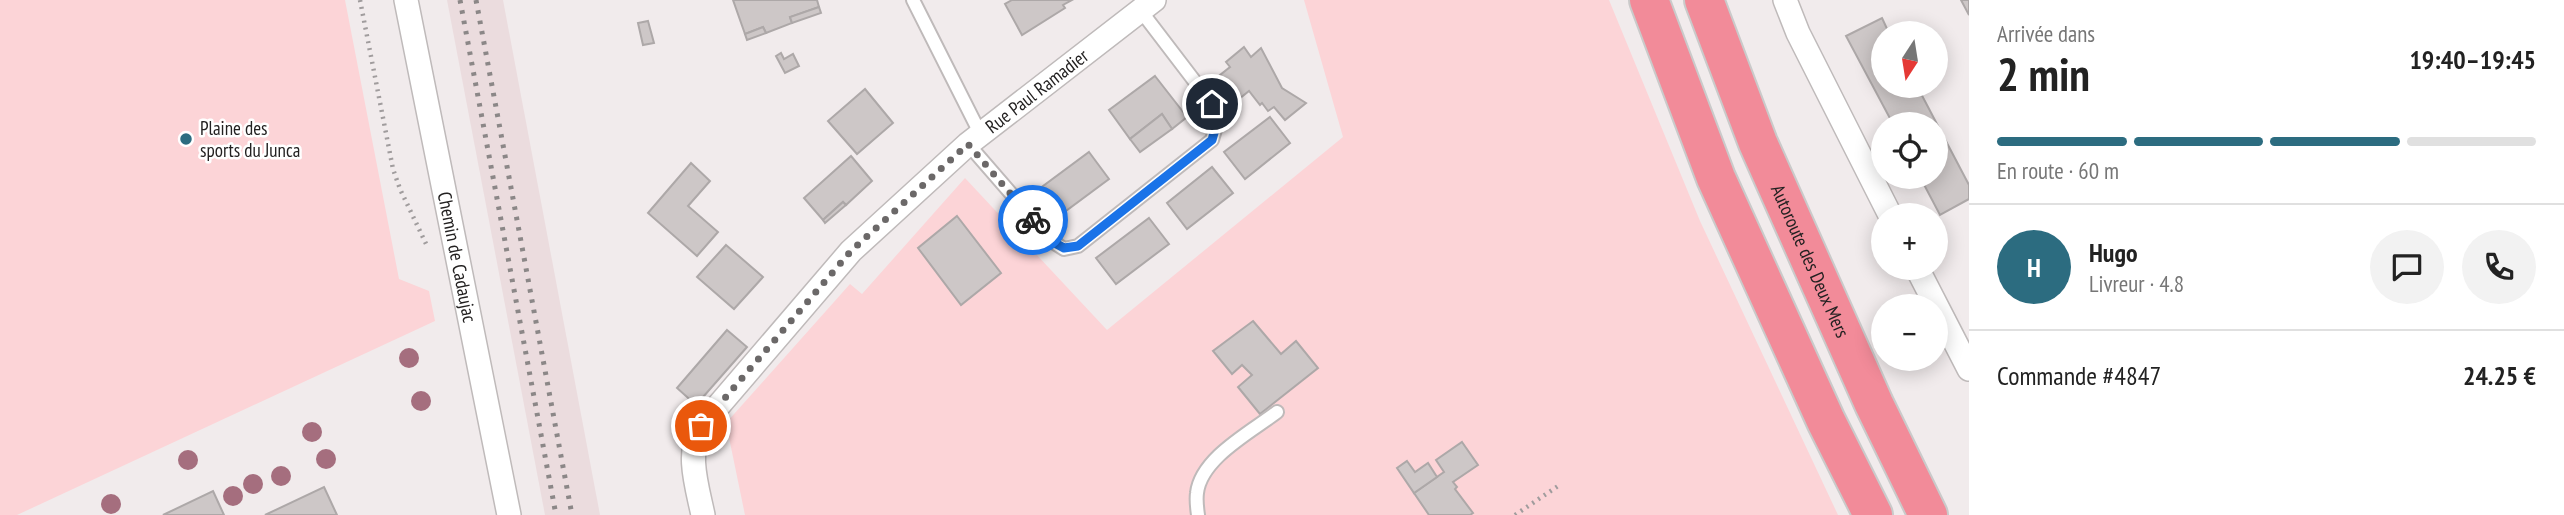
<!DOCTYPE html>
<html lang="fr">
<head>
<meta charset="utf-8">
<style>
	body { margin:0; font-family:"PT Sans Narrow",sans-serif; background:#f2f2f2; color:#222; height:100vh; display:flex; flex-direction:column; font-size:26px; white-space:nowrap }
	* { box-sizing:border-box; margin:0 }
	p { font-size:23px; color:#767676 }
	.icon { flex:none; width:38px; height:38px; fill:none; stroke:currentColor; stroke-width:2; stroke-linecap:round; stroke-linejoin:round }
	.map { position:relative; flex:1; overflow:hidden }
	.details { display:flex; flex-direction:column; background:#fff; width:595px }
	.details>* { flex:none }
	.needle { width:46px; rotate:192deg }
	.buttons { position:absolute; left:1871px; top:21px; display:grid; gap:14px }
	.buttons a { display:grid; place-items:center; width:77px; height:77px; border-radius:50%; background:#fff; box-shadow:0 4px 18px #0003; font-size:35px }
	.pin { position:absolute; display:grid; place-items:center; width:60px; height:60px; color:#fff; margin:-30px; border:4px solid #fff; border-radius:50%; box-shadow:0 2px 7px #0007 }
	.courier { position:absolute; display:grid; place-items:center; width:70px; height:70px; margin:-35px; border:5px solid #1a73e8; border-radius:50%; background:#fff; color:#222; box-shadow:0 2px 9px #0007 }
	.overview em { font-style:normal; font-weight:800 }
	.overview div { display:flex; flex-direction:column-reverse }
	.overview { display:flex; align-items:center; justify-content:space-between; height:119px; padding:0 28px }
	h1 { font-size:46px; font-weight:800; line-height:52px }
	.bar { display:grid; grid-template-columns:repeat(4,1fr); gap:10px 7px; align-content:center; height:84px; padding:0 28px }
	.bar i { height:9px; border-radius:5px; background:#e0e0e0 }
	.bar .active { background:#2c6c80 }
	.bar p { grid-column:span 4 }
	.line { display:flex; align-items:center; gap:18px; padding:0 28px; border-top:2px solid #e0e0e0 }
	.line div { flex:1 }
	.round { display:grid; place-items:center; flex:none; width:74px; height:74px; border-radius:37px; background:#f2f2f2 }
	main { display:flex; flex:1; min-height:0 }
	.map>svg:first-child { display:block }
	.built { fill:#ebdcde }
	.green { fill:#fcd4d7 }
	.building { fill:#cdc7c7; stroke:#ada8a8; stroke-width:2 }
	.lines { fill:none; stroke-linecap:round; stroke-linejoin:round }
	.service-casing { stroke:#bfbaba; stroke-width:16 }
	.minor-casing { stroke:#bfbaba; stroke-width:26 }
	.motorway-casing { stroke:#cacaca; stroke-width:42 }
	.path { stroke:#a09c9d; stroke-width:4.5; stroke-dasharray:2 5; stroke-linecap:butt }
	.service { stroke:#fff; stroke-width:12 }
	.minor { stroke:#fff; stroke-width:23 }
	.motorway { stroke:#f28b99; stroke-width:38 }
	.rail { stroke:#8b8787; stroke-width:5; stroke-dasharray:3.5 7; stroke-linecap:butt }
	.tree { fill:#a56e7e }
	.done { stroke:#6b6868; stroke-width:7; stroke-dasharray:0 12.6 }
	.route { stroke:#1a73e8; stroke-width:9 }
	.poi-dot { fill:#2c6c80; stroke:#fff; stroke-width:2.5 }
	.labels { text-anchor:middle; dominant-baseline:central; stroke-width:5; stroke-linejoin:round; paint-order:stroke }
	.street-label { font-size:19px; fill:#232121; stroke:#fff }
	.poi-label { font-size:19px; fill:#232121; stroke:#fff; text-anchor:start }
</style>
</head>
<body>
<main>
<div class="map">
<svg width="1969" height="515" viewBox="0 0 1969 515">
	<rect width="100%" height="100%" fill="#f1ebec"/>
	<polygon class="built" points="447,0 503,0 600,515 545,515"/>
	<g class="green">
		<polygon points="0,0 345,0 399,279 429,291 435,321 17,515 0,515"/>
		<polygon points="1304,0 1609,0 1700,221 1838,515 745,515 726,423 850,284 862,294 965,178 1107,330 1343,137"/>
	</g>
	<g class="building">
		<polygon points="733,0 817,0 819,7 790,17 792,23 766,33 763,27 745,34"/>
		<polygon points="1012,0 1072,0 1063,5 1065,8 1022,35 1005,4"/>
		<polygon points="1961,0 1969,0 1969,15"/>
		<polygon points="819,7 821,13 792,23 790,17"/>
		<polygon points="1882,18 1889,33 1883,33 1883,86 1917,86 1969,185 1969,199 1940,215 1920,177 1936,177 1936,124 1893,124 1846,36"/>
		<polygon points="648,21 654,43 643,45 638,23"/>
		<polygon points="763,27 766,33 747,40 745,34"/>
		<polygon points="1244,47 1251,57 1261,48 1282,88 1306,103 1285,120 1274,107 1268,111 1262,103 1260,105 1249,91 1234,103 1215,79 1230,67 1226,62"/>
		<polygon points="781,53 784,59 793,54 799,66 785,73 776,56"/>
		<polygon points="1155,76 1187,117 1172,129 1162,114 1130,139 1109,110"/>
		<polygon points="865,89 893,123 857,154 828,121"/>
		<polygon points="1162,114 1172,129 1140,152 1130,139"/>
		<polygon points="1270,117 1290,143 1245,179 1224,152"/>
		<polygon points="1089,152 1109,179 1055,219 1035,192"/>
		<polygon points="851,156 872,181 846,205 843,202 823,220 804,198"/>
		<polygon points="691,163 710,181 688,206 718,232 697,256 648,213"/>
		<polygon points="1212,167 1233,193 1187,229 1167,203"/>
		<polygon points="843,202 846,205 825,223 823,220"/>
		<polygon points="957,216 1001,273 961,305 918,248"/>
		<polygon points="1149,218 1169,244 1116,284 1096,258"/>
		<polygon points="726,245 763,277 734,309 697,277"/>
		<polygon points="1253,321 1281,354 1296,341 1318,368 1260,414 1238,387 1252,375 1242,365 1232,374 1213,351"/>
		<polygon points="727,330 747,347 696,405 677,388"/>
		<polygon points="1462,442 1478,465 1453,482 1457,487 1455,489 1473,513 1470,515 1429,515 1414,493 1444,472 1436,460"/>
		<polygon points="1407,461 1415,472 1428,463 1437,477 1414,493 1397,468"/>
		<polygon points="324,487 337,515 265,515"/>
		<polygon points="213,491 224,515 163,515"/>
	</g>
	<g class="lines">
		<defs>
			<g id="service">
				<polyline points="913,0 981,135"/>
				<polyline points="968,144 1053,242 1064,249 1078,246 1212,140 1217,123 1212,104 1141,11"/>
				<path d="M 1198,515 C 1197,508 1196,500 1197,493 C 1201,458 1251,432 1277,412"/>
			</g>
			<g id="minor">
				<path id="s1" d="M 406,0 L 509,515"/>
				<polyline points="1785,0 1798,33 1890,215"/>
				<polyline points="1917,268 1969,369"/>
				<path id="s2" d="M 703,515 C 697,486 686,454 701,426 L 851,251 L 968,144 L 1154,0"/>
			</g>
			<g id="motorway">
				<polyline points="1649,0 1716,178 1826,421 1873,515"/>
				<path id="s3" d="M 1704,0 L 1758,143 L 1874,404 L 1928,515"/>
			</g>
		</defs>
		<use href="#service" class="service-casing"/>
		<use href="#minor" class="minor-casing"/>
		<use href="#motorway" class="motorway-casing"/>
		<g class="path">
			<polyline points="360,0 393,169 400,189 428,248"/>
			<polyline points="1515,515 1561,484"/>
		</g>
		<use href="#service" class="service"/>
		<use href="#minor" class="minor"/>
		<use href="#motorway" class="motorway"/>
		<g class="rail">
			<polyline points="460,0 556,515"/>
			<polyline points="476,0 572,515"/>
		</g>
	</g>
	<g class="tree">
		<circle cx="409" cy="358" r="10"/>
		<circle cx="421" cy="401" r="10"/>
		<circle cx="312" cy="432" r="10"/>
		<circle cx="326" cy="459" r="10"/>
		<circle cx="188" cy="460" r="10"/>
		<circle cx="281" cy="476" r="10"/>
		<circle cx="253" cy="484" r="10"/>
		<circle cx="233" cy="496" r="10"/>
		<circle cx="111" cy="504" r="10"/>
	</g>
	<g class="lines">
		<polyline class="done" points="701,426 851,251 968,144 1033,220"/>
		<polyline class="route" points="1033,220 1053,242 1064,248 1078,246 1212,140 1217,122 1212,104"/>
	</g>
	<circle class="poi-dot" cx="186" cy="139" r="7"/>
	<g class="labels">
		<g class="street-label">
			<text stroke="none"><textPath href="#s2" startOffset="567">Rue Paul Ramadier</textPath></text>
			<text stroke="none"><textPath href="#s1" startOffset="262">Chemin de Cadaujac</textPath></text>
			<text stroke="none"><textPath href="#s3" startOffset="282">Autoroute des Deux Mers</textPath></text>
		</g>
		<g class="poi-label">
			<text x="200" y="128">Plaine des<tspan x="200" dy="22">sports du Junca</tspan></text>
		</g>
	</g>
</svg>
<div class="buttons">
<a><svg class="needle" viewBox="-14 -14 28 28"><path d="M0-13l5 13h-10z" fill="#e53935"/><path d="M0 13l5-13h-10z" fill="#767676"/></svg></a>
<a><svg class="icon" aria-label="locate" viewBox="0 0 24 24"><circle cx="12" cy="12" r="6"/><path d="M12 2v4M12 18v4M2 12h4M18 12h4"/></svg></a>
<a>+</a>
<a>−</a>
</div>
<div class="pin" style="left:701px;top:426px;background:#ea580c"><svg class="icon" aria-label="bag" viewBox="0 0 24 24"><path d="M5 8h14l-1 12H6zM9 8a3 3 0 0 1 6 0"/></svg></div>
<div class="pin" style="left:1212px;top:104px;background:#1f2937"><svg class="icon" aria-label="home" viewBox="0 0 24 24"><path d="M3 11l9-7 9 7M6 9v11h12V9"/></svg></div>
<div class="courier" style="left:1033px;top:220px"><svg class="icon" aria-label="bike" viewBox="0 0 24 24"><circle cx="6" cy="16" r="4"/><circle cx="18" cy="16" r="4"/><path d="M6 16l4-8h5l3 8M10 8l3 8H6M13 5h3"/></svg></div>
</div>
<section class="details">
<div class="overview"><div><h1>2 min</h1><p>Arrivée dans</p></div><em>19:40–19:45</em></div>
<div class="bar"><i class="active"></i><i class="active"></i><i class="active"></i><i></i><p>En route · 60 m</p></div>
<div class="line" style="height:126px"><b class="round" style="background:#2c6c80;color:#fff">H</b><div><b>Hugo</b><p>Livreur · 4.8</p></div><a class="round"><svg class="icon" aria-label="chat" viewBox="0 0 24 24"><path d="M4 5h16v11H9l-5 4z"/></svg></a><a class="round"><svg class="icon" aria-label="phone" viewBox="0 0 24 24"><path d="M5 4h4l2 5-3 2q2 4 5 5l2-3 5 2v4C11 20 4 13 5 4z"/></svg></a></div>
<div class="line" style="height:91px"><div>Commande #4847</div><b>24.25 €</b></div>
</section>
</main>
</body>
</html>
